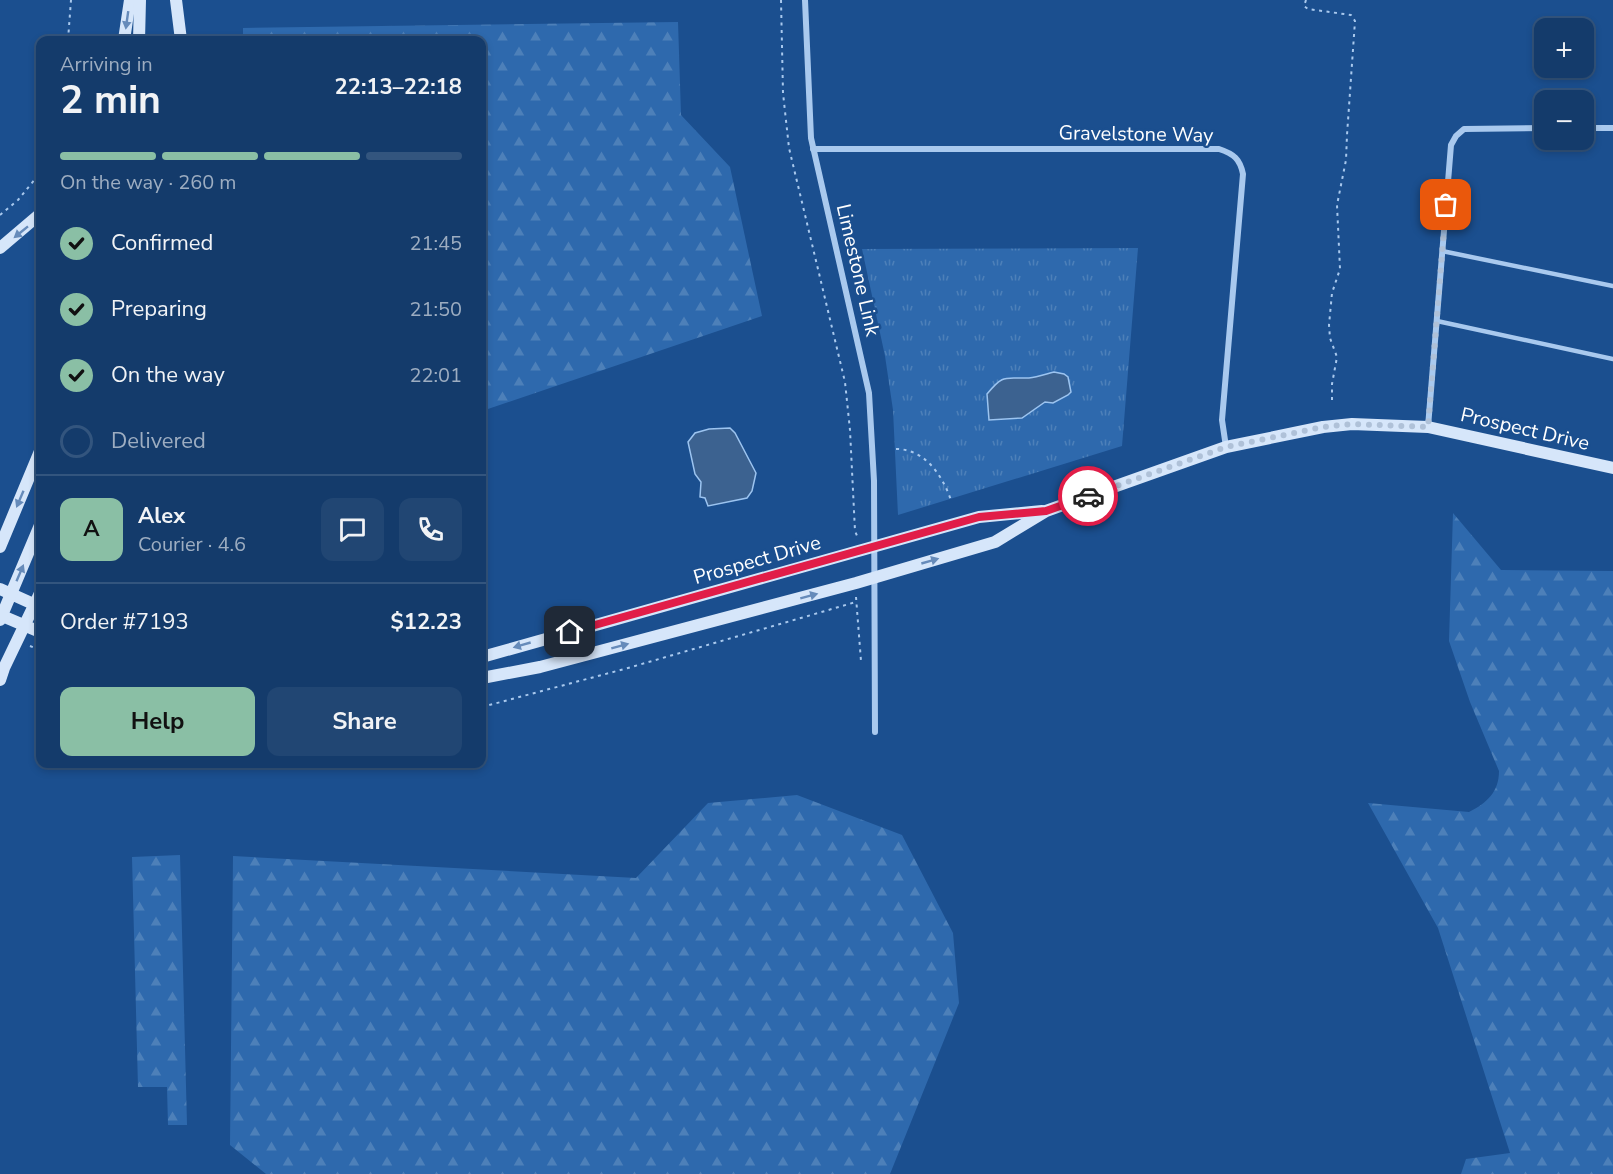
<!DOCTYPE html>
<html lang="en">
<head>
<meta charset="utf-8">
<style>
	body { margin:0; font-family:"Nunito Sans",sans-serif; background:#214673; color:#f1f3f6; height:100vh; display:flex; flex-direction:column; font-size:22px; white-space:nowrap }
	* { box-sizing:border-box; margin:0 }
	p { font-size:20px; color:#9dadc1 }
	.icon { flex:none; width:33px; height:33px; fill:none; stroke:currentColor; stroke-width:2; stroke-linecap:round; stroke-linejoin:round }
	.map { position:relative; flex:1; overflow:hidden }
	.sheet { position:absolute; left:36px; top:36px; width:450px; height:732px; display:flex; flex-direction:column; background:#143b6b; border-radius:12px; box-shadow:0 3px 9px #0003,0 0 0 2px #33557e }
	.sheet>* { flex:none }
	.controls { position:absolute; left:1534px; top:18px; display:grid; gap:12px }
	.controls a { display:grid; place-items:center; width:60px; height:60px; border-radius:12px; background:#143b6b; box-shadow:0 3px 9px #0003,0 0 0 2px #33557e; font-size:30px }
	.pin { position:absolute; display:grid; place-items:center; width:51px; height:51px; color:#fff; margin:-26px; border-radius:12px; box-shadow:0 3px 9px #0006 }
	.courier { position:absolute; display:grid; place-items:center; width:60px; height:60px; margin:-30px; border:4px solid #e11d48; border-radius:50%; background:#fff; color:#222; box-shadow:0 2px 8px #0007 }
	.head em { font-style:normal; font-weight:700 }
	.head div { display:flex; flex-direction:column-reverse }
	.head { display:flex; align-items:center; justify-content:space-between; height:102px; padding:0 24px }
	h1 { font-size:39px; font-weight:700; line-height:45px }
	.bar { display:grid; grid-template-columns:repeat(4,1fr); gap:9px 6px; align-content:center; height:72px; padding:0 24px }
	.bar i { height:8px; border-radius:4px; background:#33557e }
	.bar .selected { background:#8abfa5 }
	.bar p { grid-column:span 4 }
	.line { display:flex; align-items:center; gap:15px; padding:0 24px; border-top:2px solid #33557e }
	.line div { flex:1 }
	.round { display:grid; place-items:center; flex:none; width:63px; height:63px; border-radius:12px; background:#214673 }
	ol { padding:0 24px; list-style:none }
	li { display:flex; align-items:center; gap:18px; height:66px }
	li p { margin-inline-start:auto }
	li .icon { padding:6px; border-radius:50%; background:#8abfa5; color:#111; stroke-width:4 }
	li:last-child { color:#9dadc1 }
	li i { width:33px; height:33px; border:3px solid #33557e; border-radius:50% }
	.primary-button { display:flex; gap:12px; margin-top:auto; padding:12px 24px }
	.primary-button a { flex:1; height:69px; border-radius:12px; background:#8abfa5; color:#111; font-size:24px; font-weight:700; line-height:69px; text-align:center }
	.primary-button a+a { background:#214673; color:#f1f3f6 }
	.map>svg:first-child { display:block }
	.grass { fill:url(#grass-tufts) }
	.forest { fill:url(#forest-firs) }
	.water { fill:#3c6290; stroke:#9cc4f0; stroke-width:1.5 }
	.lines { fill:none; stroke-linecap:round; stroke-linejoin:round }
	.path { stroke:#a9c9ee; stroke-width:2; stroke-dasharray:3 4.5; stroke-linecap:butt }
	.lane { stroke:#a9c9ee; stroke-width:4.5 }
	.street { stroke:#a9c9ee; stroke-width:6 }
	.secondary { stroke:#d6e6fa; stroke-width:12 }
	.oneway { fill:#668bba }
	.done { stroke:#afc1d8; stroke-width:6; stroke-dasharray:0 10.8 }
	.route { stroke:#e11d48; stroke-width:8 }
	.labels { text-anchor:middle; dominant-baseline:central; stroke-width:5; stroke-linejoin:round; paint-order:stroke }
	.street-label { font-size:20px; fill:#fff; stroke:#1b4f8f }
</style>
</head>
<body>
<div class="map">
<svg width="1613" height="1174" viewBox="0 0 1613 1174">
	<defs>
		<pattern id="grass-tufts" width="24" height="20" patternUnits="userSpaceOnUse" patternTransform="scale(1.5)"><rect width="24" height="20" fill="#2e69ad"/><path d="M3 7l-1-3M5 7V3M7 7l1-3M15 17l-1-3M17 17v-4M19 17l1-3" fill="none" stroke="#4d80b9"/></pattern>
		<pattern id="forest-firs" width="22" height="20" patternUnits="userSpaceOnUse" patternTransform="scale(1.5)"><rect width="22" height="20" fill="#2e69ad"/><path d="M5 1l3.5 6h-7zM16 11l3.5 6h-7z" fill="#4d80b9"/></pattern>
	</defs>
	<rect width="100%" height="100%" fill="#1b4f8f"/>
	<polygon class="grass" points="1138,248 1122,446 898,515 893,410 885,356 862,249"/>
	<g class="forest">
		<polygon points="678,22 681,115 730,167 762,316 482,411 482,40 243,40 243,28"/>
		<path d="M 1453,513 L 1501,570 L 1613,571 L 1613,1174 L 1461,1174 L 1466,1159 L 1510,1153 L 1438,928 L 1368,803 L 1469,812 C 1487,803 1499,792 1499,771 L 1470,702 L 1449,641 Z"/>
		<polygon points="797,795 902,835 953,933 959,1003 890,1174 266,1174 230,1145 233,856 636,878 708,803"/>
		<polygon points="180,855 187,1125 168,1125 167,1087 138,1087 132,857"/>
	</g>
	<g class="water">
		<path d="M 1054,372 L 1064,374 L 1068,377 L 1071,392 L 1068,395 L 1053,403 L 1045,402 L 1022,418 L 989,420 L 987,394 C 1004,373 1005,379 1029,378 C 1037,377 1046,374 1054,372 Z"/>
		<polygon points="730,428 735,433 756,473 752,491 747,498 708,506 705,498 700,497 701,482 695,474 688,442 695,433 709,429"/>
	</g>
	<g class="lines">
		<g class="path">
			<polyline points="781,0 783,93 789,148 845,382 850,430 855,531 858,538"/>
			<polyline points="1306,0 1304,6 1308,9 1351,15 1355,21 1347,135 1346,160 1337,205 1340,269 1332,293 1329,325 1330,338 1337,357 1332,384 1332,402"/>
			<polyline points="68,40 71,0"/>
			<polyline points="0,215 18,200 40,173"/>
			<path d="M 896,449 C 925,449 942,475 951,500"/>
			<polyline points="856,597 861,661"/>
			<polyline points="30,646 40,650"/>
			<polyline points="482,707 628,668 856,602"/>
			<polyline points="362,764 363,766 375,764"/>
		</g>
		<g class="lane">
			<polyline points="1442,251 1613,286"/>
			<polyline points="1437,321 1613,359"/>
		</g>
		<g class="street">
			<polyline points="805,0 811,138 869,393 874,481 875,732"/>
			<polyline points="1584,128 1613,128"/>
			<path d="M 813,149 L 1219,149 C 1234,154 1240,159 1243,174 L 1222,420 L 1226,447"/>
			<polyline points="1428,427 1451,145 1456,136 1464,129 1545,128"/>
		</g>
		<g class="secondary">
			<polyline points="176,0 181,40"/>
			<polyline points="124,40 130,0"/>
			<polyline points="139,40 140,0"/>
			<polyline points="0,248 40,214"/>
			<polyline points="0,547 40,451"/>
			<polyline points="0,589 40,607"/>
			<polyline points="0,615 40,632"/>
			<polyline points="0,620 40,525"/>
			<polyline points="482,657 979,517 1042,511"/>
			<polyline points="482,678 540,667 856,583 995,542 1046,511 1226,447 1323,427 1352,424 1428,427 1613,468"/>
			<polyline points="0,680 4,668 40,593"/>
		</g>
	</g>
	<defs><path id="oneway-solid" d="M-6-.8H1V-3.2L6.5 0L1 3.2V.8H-6Z" transform="scale(1.5)"/></defs>
	<g class="oneway">
		<use href="#oneway-solid" transform="translate(127 20) rotate(98)"/>
		<use href="#oneway-solid" transform="translate(21 232) rotate(141)"/>
		<use href="#oneway-solid" transform="translate(20 499) rotate(113)"/>
		<use href="#oneway-solid" transform="translate(930 561) rotate(-16)"/>
		<use href="#oneway-solid" transform="translate(20 573) rotate(-67)"/>
		<use href="#oneway-solid" transform="translate(809 596) rotate(-15)"/>
		<use href="#oneway-solid" transform="translate(522 645) rotate(164)"/>
		<use href="#oneway-solid" transform="translate(620 646) rotate(-15)"/>
	</g>
	<g class="lines">
		<polyline class="done" points="1088,496 1226,447 1323,427 1352,424 1428,427 1446,205"/>
		<polyline class="route" points="570,632 979,517 1046,511 1088,496"/>
	</g>
	<g class="labels">
		<g class="street-label">
			<text transform="translate(1136 134) rotate(1)">Gravelstone Way</text>
			<text transform="translate(858 270) rotate(77)">Limestone Link</text>
			<text transform="translate(1525 429) rotate(13)">Prospect Drive</text>
			<text transform="translate(757 560) rotate(-16)">Prospect Drive</text>
		</g>
	</g>
</svg>
<div class="controls">
<a>+</a>
<a>−</a>
</div>
<div class="pin" style="left:1446px;top:205px;background:#ea580c"><svg class="icon" aria-label="bag" viewBox="0 0 24 24"><path d="M5 8h14l-1 12H6zM9 8a3 3 0 0 1 6 0"/></svg></div>
<div class="pin" style="left:570px;top:632px;background:#1f2937"><svg class="icon" aria-label="home" viewBox="0 0 24 24"><path d="M3 11l9-7 9 7M6 9v11h12V9"/></svg></div>
<div class="courier" style="left:1088px;top:496px"><svg class="icon" aria-label="car" viewBox="0 0 24 24"><path d="M5 17H2v-5l4-1 3-4h7l3 4 3 1v5h-3M9 17h6M6 11h13"/><circle cx="7" cy="17" r="2"/><circle cx="17" cy="17" r="2"/></svg></div>
<section class="sheet">
<div class="head"><div><h1>2 min</h1><p>Arriving in</p></div><em>22:13–22:18</em></div>
<div class="bar"><i class="selected"></i><i class="selected"></i><i class="selected"></i><i></i><p>On the way · 260 m</p></div>
<ol>
<li><svg class="icon" aria-label="check" viewBox="0 0 24 24"><path d="M5 12l5 5 9-10"/></svg>Confirmed<p>21:45</p></li>
<li><svg class="icon" aria-label="check" viewBox="0 0 24 24"><path d="M5 12l5 5 9-10"/></svg>Preparing<p>21:50</p></li>
<li><svg class="icon" aria-label="check" viewBox="0 0 24 24"><path d="M5 12l5 5 9-10"/></svg>On the way<p>22:01</p></li>
<li><i></i>Delivered</li>
</ol>
<div class="line" style="height:108px"><b class="round" style="background:#8abfa5;color:#111">A</b><div><b>Alex</b><p>Courier · 4.6</p></div><a class="round"><svg class="icon" aria-label="chat" viewBox="0 0 24 24"><path d="M4 5h16v11H9l-5 4z"/></svg></a><a class="round"><svg class="icon" aria-label="phone" viewBox="0 0 24 24"><path d="M5 4h4l2 5-3 2q2 4 5 5l2-3 5 2v4C11 20 4 13 5 4z"/></svg></a></div>
<div class="line" style="height:78px"><div>Order #7193</div><b>$12.23</b></div>
<div class="primary-button"><a>Help</a><a>Share</a></div>
</section>
</div>
</body>
</html>
